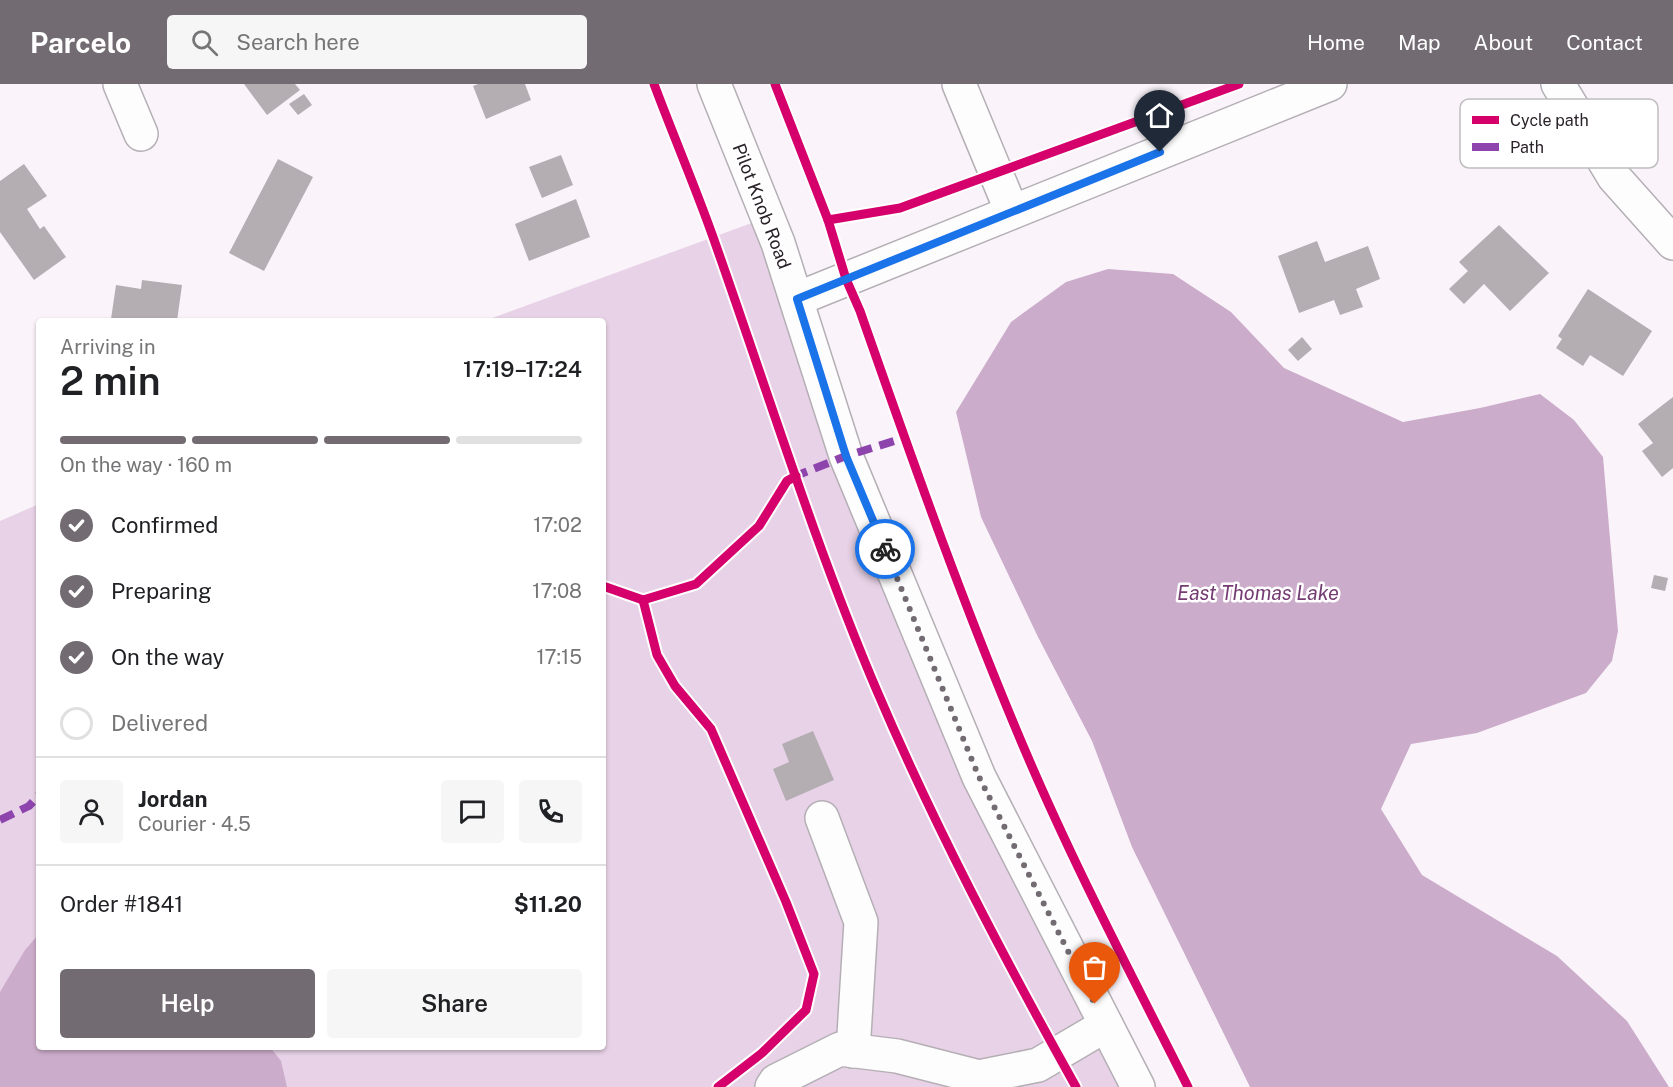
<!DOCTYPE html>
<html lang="en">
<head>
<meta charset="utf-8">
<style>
	body { margin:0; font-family:"Public Sans",sans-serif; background:#f6f6f6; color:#202124; height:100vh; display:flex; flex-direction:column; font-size:22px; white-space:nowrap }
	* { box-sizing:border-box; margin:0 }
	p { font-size:20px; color:#757577 }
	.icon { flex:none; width:33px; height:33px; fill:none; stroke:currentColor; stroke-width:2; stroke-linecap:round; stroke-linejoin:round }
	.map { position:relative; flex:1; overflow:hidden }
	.sheet { position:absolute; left:36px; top:234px; width:570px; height:732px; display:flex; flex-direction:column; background:#fff; border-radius:6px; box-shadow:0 2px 4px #0004 }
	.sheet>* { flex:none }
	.pin { position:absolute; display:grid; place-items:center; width:51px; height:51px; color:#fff; margin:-62px -26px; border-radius:50% 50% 50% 0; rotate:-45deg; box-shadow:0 0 6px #0007 }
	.pin .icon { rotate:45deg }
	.courier { position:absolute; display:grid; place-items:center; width:60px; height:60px; margin:-30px; border:4px solid #1a73e8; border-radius:50%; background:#fff; color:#222; box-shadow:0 2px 8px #0007 }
	.head em { font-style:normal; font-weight:600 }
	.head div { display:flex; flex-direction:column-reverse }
	.head { display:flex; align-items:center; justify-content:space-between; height:102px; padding:0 24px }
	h1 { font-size:39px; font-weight:600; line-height:45px }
	.bar { display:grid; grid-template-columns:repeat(4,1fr); gap:9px 6px; align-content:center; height:72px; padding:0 24px }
	.bar i { height:8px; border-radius:4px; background:#e0e0e0 }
	.bar .selected { background:#726c72 }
	.bar p { grid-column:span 4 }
	.line { display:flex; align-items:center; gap:15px; padding:0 24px; border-top:2px solid #e0e0e0 }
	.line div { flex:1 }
	.round { display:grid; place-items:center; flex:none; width:63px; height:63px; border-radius:6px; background:#f6f6f6 }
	ol { padding:0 24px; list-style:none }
	li { display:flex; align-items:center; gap:18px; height:66px }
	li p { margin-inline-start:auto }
	li .icon { padding:6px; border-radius:50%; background:#726c72; color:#fff; stroke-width:4 }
	li:last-child { color:#757577 }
	li i { width:33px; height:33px; border:3px solid #e0e0e0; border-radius:50% }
	.action { display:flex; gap:12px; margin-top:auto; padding:12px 24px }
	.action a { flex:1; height:69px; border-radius:6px; background:#726c72; color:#fff; font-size:24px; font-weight:600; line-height:69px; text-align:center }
	.action a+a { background:#f6f6f6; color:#202124 }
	header { display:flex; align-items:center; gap:36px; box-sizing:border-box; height:84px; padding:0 30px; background:#726c72; color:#fff }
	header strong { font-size:28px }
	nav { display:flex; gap:33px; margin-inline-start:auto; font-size:21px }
	.search { width:420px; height:54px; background:#f6f6f6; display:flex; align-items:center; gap:15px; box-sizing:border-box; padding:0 21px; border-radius:6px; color:#757577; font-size:22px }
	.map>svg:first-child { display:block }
	.green { fill:#e8d2e7 }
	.water { fill:#ccaccb }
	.building { fill:#b4aeb3 }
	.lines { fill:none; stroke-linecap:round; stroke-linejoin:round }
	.minor-casing { stroke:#b4afb4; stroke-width:36 }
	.major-casing { stroke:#b4afb4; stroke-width:36 }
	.minor { stroke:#fefdfe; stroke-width:33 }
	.major { stroke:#fefdfe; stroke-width:33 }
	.quiet { stroke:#8e44ad; stroke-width:8; stroke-dasharray:15 8; stroke-linecap:butt }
	.cycleway-casing { stroke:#fff; stroke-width:13 }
	.cycleway { stroke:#d6006c; stroke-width:9 }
	.done { stroke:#726c72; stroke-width:6; stroke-dasharray:0 10.8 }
	.route { stroke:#1a73e8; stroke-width:8 }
	.labels { text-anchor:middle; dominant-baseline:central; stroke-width:5; stroke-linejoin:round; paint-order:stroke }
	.street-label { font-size:18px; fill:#292229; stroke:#fff }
	.water-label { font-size:20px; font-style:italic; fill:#743c73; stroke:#fff }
	.key { fill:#fff; stroke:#bfbdbf; stroke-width:1.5 }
	.key-label { font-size:16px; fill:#292229 }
</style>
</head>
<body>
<header>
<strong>Parcelo</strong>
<div class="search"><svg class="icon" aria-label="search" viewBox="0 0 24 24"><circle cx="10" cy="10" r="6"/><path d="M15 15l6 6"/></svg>Search here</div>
<nav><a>Home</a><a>Map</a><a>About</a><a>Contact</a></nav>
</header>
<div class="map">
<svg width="1673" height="1003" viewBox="0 0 1673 1003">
	<rect width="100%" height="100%" fill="#faf4fa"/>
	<polygon class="green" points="768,133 882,458 1137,1003 0,1003 0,437 39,420 39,963 603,963 603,237 484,237"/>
	<g class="water">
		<polygon points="1108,185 1173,190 1231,228 1284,284 1403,338 1480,324 1540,310 1574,336 1603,373 1618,547 1612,577 1586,609 1477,649 1411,660 1381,725 1422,791 1557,872 1627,937 1669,1003 1250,1003 1132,763 1092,657 1038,553 981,433 956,328 1011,238 1066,198"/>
		<polygon points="39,850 39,963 270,963 281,977 287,1003 0,1003 0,908 25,866"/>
	</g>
	<g class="building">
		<polygon points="244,0 295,0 300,6 267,31"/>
		<polygon points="478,0 525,0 531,16 486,35 473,2"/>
		<polygon points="304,10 312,21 298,31 289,20"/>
		<polygon points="561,71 573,101 542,114 529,83"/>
		<polygon points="278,75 313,93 264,187 229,169"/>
		<polygon points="24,80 47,112 27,125 40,145 44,142 66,173 34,196 0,148 0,97"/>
		<polygon points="576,115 590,153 529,177 515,140"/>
		<polygon points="1499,141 1549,189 1510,227 1484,200 1464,220 1449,205 1468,187 1459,178"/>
		<polygon points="1317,157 1325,178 1368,162 1380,195 1356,205 1363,223 1340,231 1334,216 1299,229 1278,172"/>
		<polygon points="142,196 182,201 177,237 111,235 116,201 141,205"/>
		<polygon points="1588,205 1652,247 1623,292 1590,271 1583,282 1556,264 1562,255 1558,252"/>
		<polygon points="1302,253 1312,265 1298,277 1288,266"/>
		<polygon points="1673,313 1673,384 1662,393 1642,367 1653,359 1638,340"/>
		<polygon points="1654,491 1668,494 1665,507 1651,504"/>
		<polygon points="813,647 834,696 786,717 773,685 789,678 782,660"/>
	</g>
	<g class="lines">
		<defs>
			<g id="minor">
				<polyline points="120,0 141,50"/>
				<polyline points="959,0 1012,128"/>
				<polyline points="1558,0 1614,93 1673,159"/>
				<polyline points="797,215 1330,0"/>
				<polyline points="822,734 861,838 853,967"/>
				<polyline points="772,1003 776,997 840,965 897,972 979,993 1038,981 1106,941"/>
			</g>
			<polyline id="major" points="714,0 778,159 846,372 979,693 1138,1003"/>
		</defs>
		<use href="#minor" class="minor-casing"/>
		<use href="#major" class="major-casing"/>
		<use href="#minor" class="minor"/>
		<use href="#major" class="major"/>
		<g class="quiet">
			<polyline points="793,393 846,372 904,354"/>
			<polyline points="0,736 29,722 39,711"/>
		</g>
		<defs>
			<g id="cycleway">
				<path d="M 654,0 C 673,51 695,102 713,153 C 767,305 814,459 877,607 C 935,743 1004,874 1076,1003"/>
				<path d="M 775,0 L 828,136 L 846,195 L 860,227 C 914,381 968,535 1033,685 C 1080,793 1135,898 1188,1003"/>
				<polyline points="828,136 900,124 1239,0"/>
				<polyline points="603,502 643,516 696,500 759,442 787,397 796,392"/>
				<polyline points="643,516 657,571 675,602 711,645 786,818 814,890 806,926 762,969 718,1003"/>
			</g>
		</defs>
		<use href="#cycleway" class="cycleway-casing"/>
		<use href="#cycleway" class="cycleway"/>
	</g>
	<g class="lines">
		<polyline class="done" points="885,465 979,693 1095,920"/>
		<polyline class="route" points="885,465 846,372 797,215 1160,68"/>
	</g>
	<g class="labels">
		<g class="street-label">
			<text transform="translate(762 122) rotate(69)">Pilot Knob Road</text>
		</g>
		<g class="water-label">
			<text x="1258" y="509">East Thomas Lake</text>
		</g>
	</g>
	<rect x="1460" y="15" width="198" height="69" rx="9" class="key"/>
	<rect x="1472" y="32" width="27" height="8" fill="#d6006c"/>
	<rect x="1472" y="59" width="27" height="8" fill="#8e44ad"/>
	<g class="key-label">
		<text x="1510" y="42">Cycle path</text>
		<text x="1510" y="69">Path</text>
	</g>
</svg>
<div class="pin" style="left:1095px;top:920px;background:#ea580c"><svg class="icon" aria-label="bag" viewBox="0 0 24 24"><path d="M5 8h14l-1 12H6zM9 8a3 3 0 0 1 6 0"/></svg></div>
<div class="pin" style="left:1160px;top:68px;background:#1f2937"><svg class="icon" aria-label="home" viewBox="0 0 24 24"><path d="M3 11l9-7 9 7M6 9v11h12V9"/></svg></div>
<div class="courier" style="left:885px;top:465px"><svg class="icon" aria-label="bike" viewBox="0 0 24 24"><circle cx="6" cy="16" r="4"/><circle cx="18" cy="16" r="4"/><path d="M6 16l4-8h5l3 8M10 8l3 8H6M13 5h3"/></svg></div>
<section class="sheet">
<div class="head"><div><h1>2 min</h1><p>Arriving in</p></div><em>17:19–17:24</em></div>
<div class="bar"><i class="selected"></i><i class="selected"></i><i class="selected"></i><i></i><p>On the way · 160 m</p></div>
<ol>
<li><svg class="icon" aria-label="check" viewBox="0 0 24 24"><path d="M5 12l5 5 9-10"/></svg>Confirmed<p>17:02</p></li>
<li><svg class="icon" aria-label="check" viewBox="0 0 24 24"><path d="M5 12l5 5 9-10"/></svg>Preparing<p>17:08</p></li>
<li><svg class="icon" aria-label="check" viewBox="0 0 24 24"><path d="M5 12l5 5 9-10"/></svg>On the way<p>17:15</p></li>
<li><i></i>Delivered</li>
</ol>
<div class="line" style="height:108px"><a class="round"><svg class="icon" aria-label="person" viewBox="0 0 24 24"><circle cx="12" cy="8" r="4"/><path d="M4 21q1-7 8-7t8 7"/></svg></a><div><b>Jordan</b><p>Courier · 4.5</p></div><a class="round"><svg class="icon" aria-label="chat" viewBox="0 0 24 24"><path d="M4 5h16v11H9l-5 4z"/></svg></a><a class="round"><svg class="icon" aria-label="phone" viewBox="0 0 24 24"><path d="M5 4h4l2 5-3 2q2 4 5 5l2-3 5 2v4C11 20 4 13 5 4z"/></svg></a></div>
<div class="line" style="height:78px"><div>Order #1841</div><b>$11.20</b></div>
<div class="action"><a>Help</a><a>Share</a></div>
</section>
</div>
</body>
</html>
